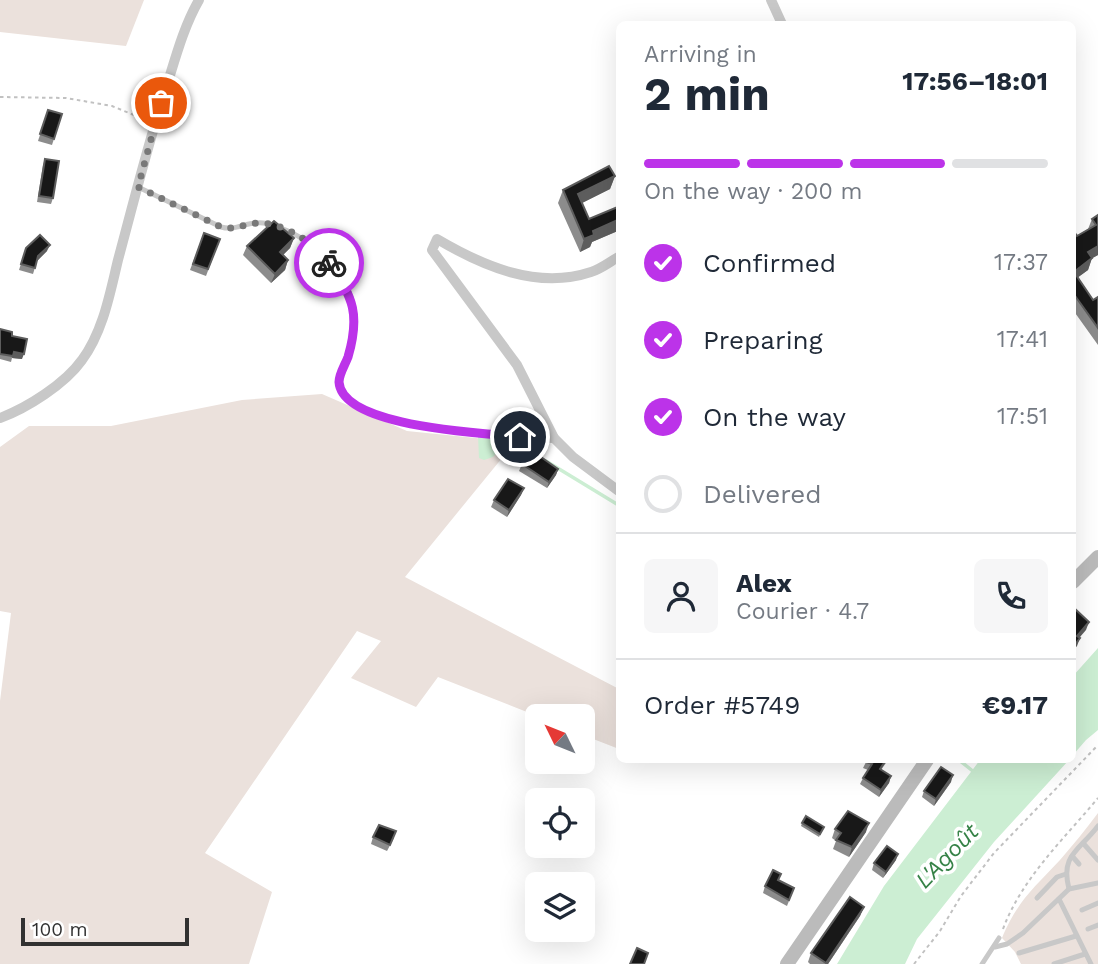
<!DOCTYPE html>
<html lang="en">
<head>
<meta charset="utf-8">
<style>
	body { margin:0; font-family:"Work Sans",sans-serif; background:#f6f6f7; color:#1f2937; height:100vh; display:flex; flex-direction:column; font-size:26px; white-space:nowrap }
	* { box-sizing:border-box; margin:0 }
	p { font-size:23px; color:#747a83 }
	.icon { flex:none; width:38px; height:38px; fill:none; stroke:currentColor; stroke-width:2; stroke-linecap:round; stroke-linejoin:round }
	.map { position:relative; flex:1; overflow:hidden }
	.sheet { position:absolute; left:616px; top:21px; width:460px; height:742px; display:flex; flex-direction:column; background:#fff; border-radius:10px; box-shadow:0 7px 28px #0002 }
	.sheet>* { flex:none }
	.needle { width:46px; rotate:313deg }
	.tools { position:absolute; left:525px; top:704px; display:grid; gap:14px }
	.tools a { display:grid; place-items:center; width:70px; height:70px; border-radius:10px; background:#fff; box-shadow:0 7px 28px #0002; font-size:35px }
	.scale { position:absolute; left:21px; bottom:18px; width:168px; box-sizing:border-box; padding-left:7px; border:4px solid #313131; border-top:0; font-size:19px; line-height:24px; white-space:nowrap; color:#313131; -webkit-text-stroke:5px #fff; paint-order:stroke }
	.pin { position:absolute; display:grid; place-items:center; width:60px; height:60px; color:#fff; margin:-30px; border:4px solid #fff; border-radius:50%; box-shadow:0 2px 7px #0007 }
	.courier { position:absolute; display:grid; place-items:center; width:70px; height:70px; margin:-35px; border:5px solid #bc33e9; border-radius:50%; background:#fff; color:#222; box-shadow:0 2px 9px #0007 }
	.head em { font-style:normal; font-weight:700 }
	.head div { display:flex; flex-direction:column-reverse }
	.head { display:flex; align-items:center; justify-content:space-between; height:119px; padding:0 28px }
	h1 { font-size:46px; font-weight:700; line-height:52px }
	.bar { display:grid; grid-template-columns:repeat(4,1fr); gap:10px 7px; align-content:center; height:84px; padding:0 28px }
	.bar i { height:9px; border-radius:5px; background:#e0e1e3 }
	.bar .active { background:#bc33e9 }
	.bar p { grid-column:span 4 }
	.line { display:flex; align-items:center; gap:18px; padding:0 28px; border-top:2px solid #e0e1e3 }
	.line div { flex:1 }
	.round { display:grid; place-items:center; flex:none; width:74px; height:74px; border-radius:10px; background:#f6f6f7 }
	ol { padding:0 28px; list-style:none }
	li { display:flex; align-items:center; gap:21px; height:77px }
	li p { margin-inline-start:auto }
	li .icon { padding:7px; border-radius:50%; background:#bc33e9; color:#fff; stroke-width:4 }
	li:last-child { color:#747a83 }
	li i { width:38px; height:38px; border:4px solid #e0e1e3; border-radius:50% }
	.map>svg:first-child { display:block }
	.green { fill:#ebe1dc }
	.water { fill:#cceed3 }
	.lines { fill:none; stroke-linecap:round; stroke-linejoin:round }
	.stream { stroke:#cceed3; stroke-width:3.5 }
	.path { stroke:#c1c1c1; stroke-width:2; stroke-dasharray:3.5 3.5; stroke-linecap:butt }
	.lane { stroke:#c8c8c8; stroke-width:5 }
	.street { stroke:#c8c8c8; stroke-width:10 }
	.secondary { stroke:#bbb; stroke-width:14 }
	.wall { fill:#8c8c8c }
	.shaded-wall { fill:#5d5d5d }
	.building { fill:#181818; stroke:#5d5d5d; stroke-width:2 }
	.done { stroke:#797979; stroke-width:7; stroke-dasharray:0 12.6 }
	.route { stroke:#bc33e9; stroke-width:9 }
	.labels { text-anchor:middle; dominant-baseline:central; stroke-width:7; stroke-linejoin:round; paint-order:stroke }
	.water-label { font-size:23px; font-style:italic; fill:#368247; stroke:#fff }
</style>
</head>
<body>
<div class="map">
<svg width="1098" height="964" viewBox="0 0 1098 964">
	<rect width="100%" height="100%" fill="#fff"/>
	<g class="green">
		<polygon points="0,0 144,0 126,46 0,32"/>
		<polygon points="322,394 407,431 515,442 405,577 619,689 619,749 583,735 583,716 537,716 438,677 416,707 351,678 381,641 357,631 205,853 272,892 249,964 0,964 0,701 11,613 0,611 0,447 29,426 111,426 242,400"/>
		<path d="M 1098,813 L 1098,964 L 1021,964 L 1015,952 L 1002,938 C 1018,900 1033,889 1060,860 C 1073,845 1086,829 1098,813 Z"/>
	</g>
	<g class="water">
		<polygon points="478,436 506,442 493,457 484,460 479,458"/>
		<polygon points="1098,648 1098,730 1086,740 1073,755 1073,676"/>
		<polygon points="980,760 1069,760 994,842 917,939 905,964 837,964 884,886"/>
	</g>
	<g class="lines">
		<g class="stream">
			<polyline points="506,442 533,455"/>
			<polyline points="546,461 620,506"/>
			<polyline points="959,760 974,772"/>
		</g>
		<g class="path">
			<polyline points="0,97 66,98 112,106 146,120"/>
			<path d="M 1003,929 C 1022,878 1064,839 1098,798"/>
			<polyline points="914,964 940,931 961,896 994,853 1098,745"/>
		</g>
		<g class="lane">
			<path d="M 138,187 L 221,227 C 235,231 244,223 257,223 C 268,222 279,227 288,231 C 326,248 364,293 353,337 C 351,348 338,373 339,382 C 340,395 357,407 368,412 C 415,433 470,430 520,437"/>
			<polyline points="1083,843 1098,860"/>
			<polyline points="1072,856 1079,864"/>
			<path d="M 1069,889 C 1060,855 1079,851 1098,826"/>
			<polyline points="1037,898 1057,877 1066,874"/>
			<polyline points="1059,899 1091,964"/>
			<polyline points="1082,910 1098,903"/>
			<polyline points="1088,929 1098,925"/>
			<polyline points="995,947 1007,944 1023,933 1069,889 1098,883"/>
			<polyline points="1019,953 1076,936"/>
			<polyline points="982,964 999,938"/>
			<polyline points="1054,964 1085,954"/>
		</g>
		<g class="street">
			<polyline points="771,0 782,24"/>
			<path d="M 620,256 C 611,261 601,269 591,272 C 537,290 483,266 437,239 L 432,250 L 517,365 L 554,438 L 573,457 L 620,492"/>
			<path d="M 0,418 C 27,408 65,384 82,360 C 103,332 110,293 118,260 C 134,201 148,143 167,85 C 176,56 184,26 199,0"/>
			<polyline points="520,437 554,438"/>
		</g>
		<g class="secondary">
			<polyline points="1073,582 1098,557"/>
			<polyline points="787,964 927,760"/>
		</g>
	</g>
	<g class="wall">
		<polygon points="48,110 62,114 52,145 38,141"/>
		<polygon points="45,159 53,198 51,204 37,202 43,165"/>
		<polygon points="615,176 610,189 582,203 589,219 620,206 620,230 592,242 590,247 580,252 558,203 563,190"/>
		<polygon points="1098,215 1098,255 1092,258 1088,270 1078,277 1093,300 1098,297 1098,345 1073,310 1073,230 1077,236 1088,229 1092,219"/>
		<polygon points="204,233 220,239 206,276 190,270"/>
		<polygon points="294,238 290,248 283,255 288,260 285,270 271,283 243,255 247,246"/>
		<polygon points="26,248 47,251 37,261 33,274 19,270"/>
		<polygon points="0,329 12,336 22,359 12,358 11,362 0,359"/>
		<polygon points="522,464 558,469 556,475 547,488 519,471"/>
		<polygon points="524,488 521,495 507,517 491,507 494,500"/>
		<polygon points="867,760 888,760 881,770 891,776 889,783 879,797 860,784 863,778 868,770 863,768"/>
		<polygon points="951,782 934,806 922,797 924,791"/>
		<polygon points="802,823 824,827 819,837 801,826"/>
		<polygon points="835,829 866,832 849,857 833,849 836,841 832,838"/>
		<polygon points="373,837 394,838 387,851 371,844"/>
		<polygon points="896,860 883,878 872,870 874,863"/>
		<polygon points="778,880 794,888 787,906 763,893 765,886"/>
		<polygon points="864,907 860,916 828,964 810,964 808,962 811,953"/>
	</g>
	<g class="shaded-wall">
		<polygon points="615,176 610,189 574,207 578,194"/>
		<polygon points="620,219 620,230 592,242 590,247 580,252 584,239 593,231"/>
		<polygon points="294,238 290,248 276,262 280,252"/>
		<polygon points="50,245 47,251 36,262 38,256"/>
		<polygon points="1098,246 1098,255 1084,263 1088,252"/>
		<polygon points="1092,258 1088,270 1073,281 1074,272"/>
		<polygon points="288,260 285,270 271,283 275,274"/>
		<polygon points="14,352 24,354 22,359 12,358"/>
		<polygon points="558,469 556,475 547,488 549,482"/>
		<polygon points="524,488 521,495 507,517 509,510"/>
		<polygon points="1089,622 1086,630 1074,644 1077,636"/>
		<polygon points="1080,638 1077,646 1073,651 1073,647"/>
		<polygon points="953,775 951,782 934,806 936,799"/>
		<polygon points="891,776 889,783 879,797 881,790"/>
		<polygon points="869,823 866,832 849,857 852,847"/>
		<polygon points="898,854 896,860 883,878 886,872"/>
		<polygon points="864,907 860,916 828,964 826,964"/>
	</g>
	<g class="building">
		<polygon points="48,110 62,114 54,139 40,134"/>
		<polygon points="45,159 59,161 53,198 39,196"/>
		<polygon points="609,166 615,176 578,194 589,219 620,206 620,219 593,231 594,235 584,239 563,190"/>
		<polygon points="1098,215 1098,246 1088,252 1092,258 1074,272 1093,300 1098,297 1098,328 1073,293 1073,230 1077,236 1096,225 1092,219"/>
		<polygon points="274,221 294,238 280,252 288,260 275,274 247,246"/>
		<polygon points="204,233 220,239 208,269 193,264"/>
		<polygon points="40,235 50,245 38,256 35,268 21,264 26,248"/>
		<polygon points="0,329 12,332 12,336 27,339 24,354 14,352 13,356 0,354"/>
		<polygon points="531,450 558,469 549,482 522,464"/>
		<polygon points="508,479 524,488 509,510 494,500"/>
		<polygon points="1073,607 1089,622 1077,636 1080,638 1073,647"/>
		<polygon points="867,760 886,760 880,769 891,776 881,790 863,778 872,764 866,762"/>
		<polygon points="941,767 953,775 936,799 924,791"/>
		<polygon points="848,811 869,823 852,847 836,840 841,833 835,829"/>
		<polygon points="806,816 824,827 820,834 802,823"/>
		<polygon points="379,825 396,831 390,845 373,837"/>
		<polygon points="887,846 898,854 886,872 874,863"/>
		<polygon points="773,870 781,874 778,880 794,888 789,900 765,886"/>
		<polygon points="850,897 864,907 826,963 811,953"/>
		<polygon points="637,948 648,953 644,964 630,964"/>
	</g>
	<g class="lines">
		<path class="done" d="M 161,103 L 138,187 L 221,227 C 235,231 245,223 259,223 C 284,223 315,243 329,263"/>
		<path class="route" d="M 329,263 C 354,297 360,316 348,357 C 345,365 339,374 339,382 C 342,428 486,433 520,437"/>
	</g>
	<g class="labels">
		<g class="water-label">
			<text transform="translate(947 856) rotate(-46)">L'Agoût</text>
		</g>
	</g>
</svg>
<div class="tools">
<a><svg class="needle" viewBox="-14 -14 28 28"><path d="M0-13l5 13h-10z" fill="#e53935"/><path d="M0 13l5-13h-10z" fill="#747a83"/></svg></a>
<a><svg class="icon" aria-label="locate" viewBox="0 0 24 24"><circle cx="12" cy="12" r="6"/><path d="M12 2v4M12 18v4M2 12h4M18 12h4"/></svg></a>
<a><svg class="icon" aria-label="layers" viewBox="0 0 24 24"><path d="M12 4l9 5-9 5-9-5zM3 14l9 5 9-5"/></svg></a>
</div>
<div class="scale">100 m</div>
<div class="pin" style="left:161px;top:103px;background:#ea580c"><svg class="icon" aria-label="bag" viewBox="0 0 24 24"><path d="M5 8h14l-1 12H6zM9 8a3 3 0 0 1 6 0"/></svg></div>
<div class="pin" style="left:520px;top:437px;background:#1f2937"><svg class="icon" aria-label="home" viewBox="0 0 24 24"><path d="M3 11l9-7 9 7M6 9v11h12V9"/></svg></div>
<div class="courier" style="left:329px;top:263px"><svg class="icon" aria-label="bike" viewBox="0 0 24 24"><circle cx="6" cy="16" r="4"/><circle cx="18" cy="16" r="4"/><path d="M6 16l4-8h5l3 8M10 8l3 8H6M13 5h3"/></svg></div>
<section class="sheet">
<div class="head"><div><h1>2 min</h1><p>Arriving in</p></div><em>17:56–18:01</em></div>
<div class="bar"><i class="active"></i><i class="active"></i><i class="active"></i><i></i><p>On the way · 200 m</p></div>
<ol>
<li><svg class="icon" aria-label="check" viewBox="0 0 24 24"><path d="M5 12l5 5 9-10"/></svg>Confirmed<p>17:37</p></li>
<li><svg class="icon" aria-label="check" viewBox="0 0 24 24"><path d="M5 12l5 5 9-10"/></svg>Preparing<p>17:41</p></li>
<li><svg class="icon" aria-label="check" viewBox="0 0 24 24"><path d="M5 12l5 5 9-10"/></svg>On the way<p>17:51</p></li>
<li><i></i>Delivered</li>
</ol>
<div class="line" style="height:126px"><a class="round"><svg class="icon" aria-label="person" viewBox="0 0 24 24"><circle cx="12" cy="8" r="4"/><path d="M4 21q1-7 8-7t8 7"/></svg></a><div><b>Alex</b><p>Courier · 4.7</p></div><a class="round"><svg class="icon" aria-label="phone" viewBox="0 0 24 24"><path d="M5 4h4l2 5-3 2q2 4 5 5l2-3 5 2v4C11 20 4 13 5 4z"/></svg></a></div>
<div class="line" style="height:91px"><div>Order #5749</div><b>€9.17</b></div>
</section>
</div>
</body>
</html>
